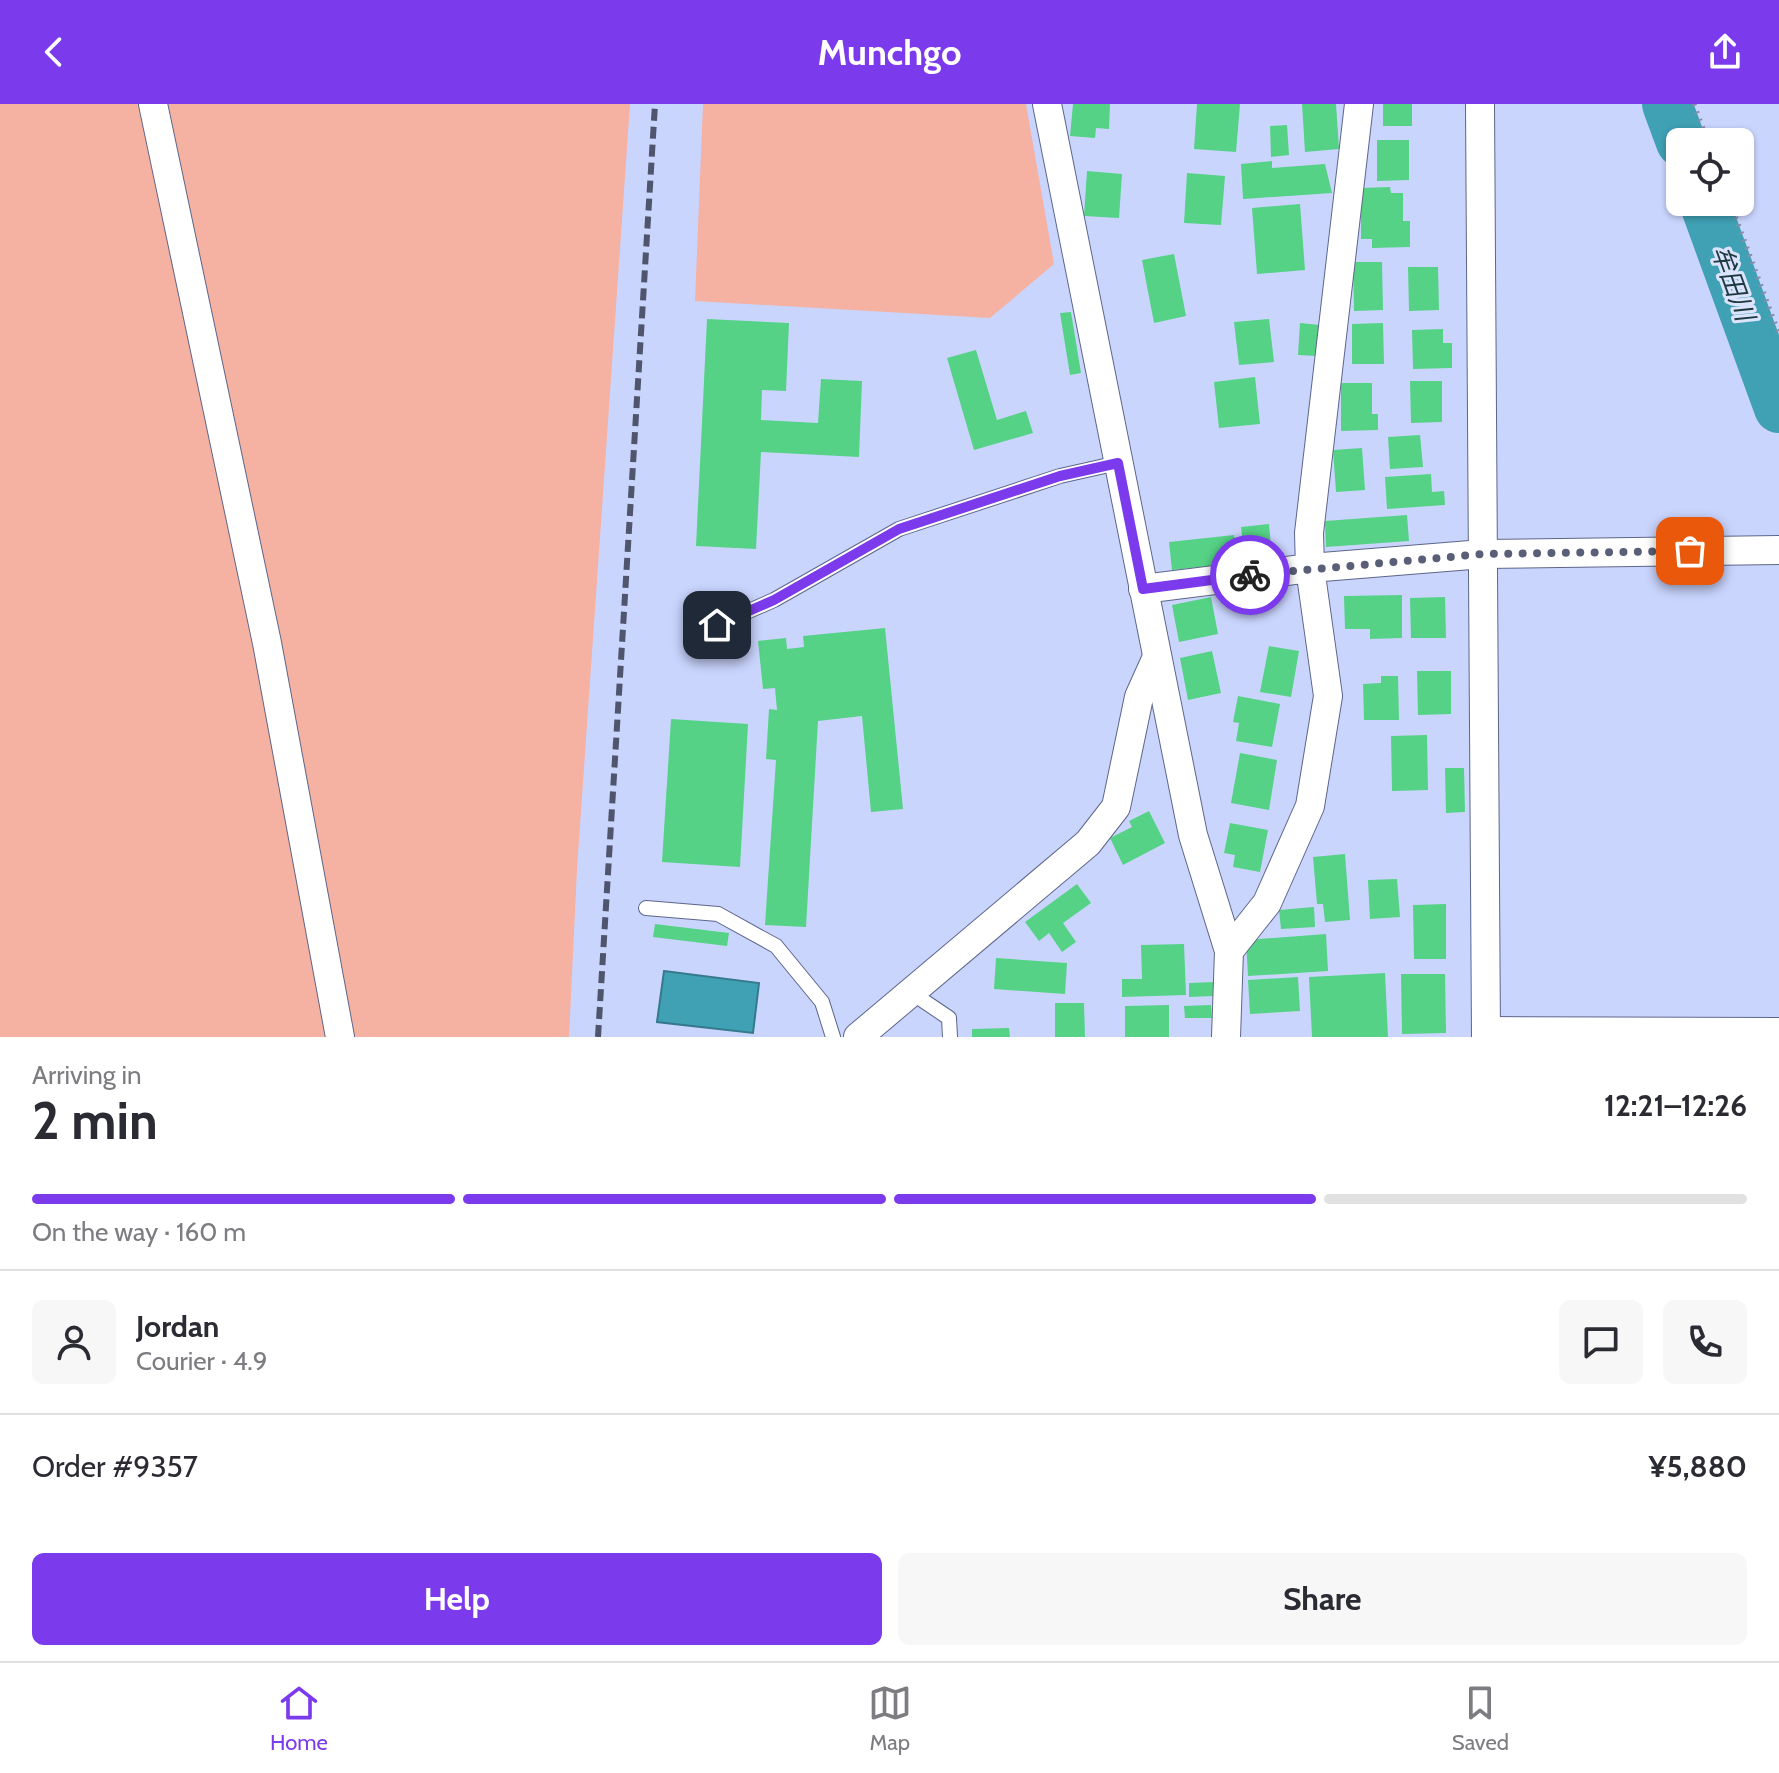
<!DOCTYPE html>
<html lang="en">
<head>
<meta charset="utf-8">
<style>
	body { margin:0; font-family:Cabin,"Noto Sans JP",sans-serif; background:#f7f7f7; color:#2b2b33; height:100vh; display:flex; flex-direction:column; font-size:30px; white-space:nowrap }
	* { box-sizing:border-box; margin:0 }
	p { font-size:26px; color:#7c7c81 }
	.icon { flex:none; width:44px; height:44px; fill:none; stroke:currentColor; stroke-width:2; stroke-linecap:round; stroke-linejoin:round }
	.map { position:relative; height:933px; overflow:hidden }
	.sheet { display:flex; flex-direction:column; background:#fff; flex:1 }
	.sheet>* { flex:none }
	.controls { position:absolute; left:1666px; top:24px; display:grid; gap:16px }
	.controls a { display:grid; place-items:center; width:88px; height:88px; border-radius:12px; background:#fff; box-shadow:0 2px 6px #0004; font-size:40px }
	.pin { position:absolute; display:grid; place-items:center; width:68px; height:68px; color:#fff; margin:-34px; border-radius:16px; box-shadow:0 4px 12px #0006 }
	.courier { position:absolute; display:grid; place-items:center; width:80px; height:80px; margin:-40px; border:6px solid #7c3aed; border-radius:50%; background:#fff; color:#222; box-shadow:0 2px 10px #0007 }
	.overview em { font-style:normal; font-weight:700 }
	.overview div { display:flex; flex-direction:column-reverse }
	.overview { display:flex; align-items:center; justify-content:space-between; height:136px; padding:0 32px }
	h1 { font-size:52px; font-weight:700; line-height:60px }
	.bar { display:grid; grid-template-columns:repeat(4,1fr); gap:12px 8px; align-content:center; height:96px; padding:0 32px }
	.bar i { height:10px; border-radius:6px; background:#e1e1e2 }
	.bar .on { background:#7c3aed }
	.bar p { grid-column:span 4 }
	.line { display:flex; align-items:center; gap:20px; padding:0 32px; border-top:2px solid #e1e1e2 }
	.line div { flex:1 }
	.round { display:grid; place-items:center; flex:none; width:84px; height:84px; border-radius:12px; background:#f7f7f7 }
	.primary-button { display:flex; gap:16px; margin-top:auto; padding:16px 32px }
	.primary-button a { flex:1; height:92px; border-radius:12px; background:#7c3aed; color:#fff; font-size:32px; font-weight:700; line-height:92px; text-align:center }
	.primary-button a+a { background:#f7f7f7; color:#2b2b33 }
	header { display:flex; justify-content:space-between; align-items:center; height:104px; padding:0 32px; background:#7c3aed; color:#fff; font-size:36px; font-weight:700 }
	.menu { display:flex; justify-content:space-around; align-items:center; height:112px; border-top:2px solid #e1e1e2; background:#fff; font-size:22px; color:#7c7c81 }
	.menu a { display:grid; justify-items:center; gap:4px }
	.menu .on { color:#7c3aed }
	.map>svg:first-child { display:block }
	.green { fill:#f5b1a1 }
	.water { fill:#40a0b4; stroke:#35798c; stroke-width:2 }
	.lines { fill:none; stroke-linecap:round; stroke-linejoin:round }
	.river { stroke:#40a0b4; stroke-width:50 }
	.building { fill:#55d286 }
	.lane-casing { stroke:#5d668a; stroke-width:16 }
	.street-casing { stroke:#5d668a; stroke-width:30 }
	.path { stroke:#858eac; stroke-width:5; stroke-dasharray:2 6; stroke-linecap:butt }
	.lane { stroke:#fff; stroke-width:14 }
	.street { stroke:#fff; stroke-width:28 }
	.rail { stroke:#4f556c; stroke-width:6; stroke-dasharray:12 6; stroke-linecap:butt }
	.done { stroke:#585f77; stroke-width:8; stroke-dasharray:0 14.4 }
	.route { stroke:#7c3aed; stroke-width:10 }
	.labels { text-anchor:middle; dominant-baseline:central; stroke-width:6; stroke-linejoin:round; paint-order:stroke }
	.water-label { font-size:26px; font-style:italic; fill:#1d3a41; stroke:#dce3fc }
</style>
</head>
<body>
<header><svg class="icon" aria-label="back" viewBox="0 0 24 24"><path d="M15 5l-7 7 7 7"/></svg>Munchgo<svg class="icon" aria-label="share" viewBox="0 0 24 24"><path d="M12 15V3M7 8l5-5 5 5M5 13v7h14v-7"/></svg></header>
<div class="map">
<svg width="1779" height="933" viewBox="0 0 1779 933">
	<rect width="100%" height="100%" fill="#cad5fe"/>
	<g class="green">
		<polygon points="0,0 630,0 577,765 569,933 0,933"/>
		<polygon points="703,0 1026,0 1054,160 990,214 695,197"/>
	</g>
	<polygon class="water" points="664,867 759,879 753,929 657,918"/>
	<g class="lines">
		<g class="river">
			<polyline points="1667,0 1681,38"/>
			<polyline points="1704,98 1779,304"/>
		</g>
	</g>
	<g class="building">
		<polygon points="1073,0 1110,0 1109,25 1096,24 1095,34 1070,32"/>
		<polygon points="1197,0 1240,0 1236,48 1194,45"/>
		<polygon points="1302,0 1336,0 1339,45 1305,48"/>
		<rect x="1383" y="0" width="29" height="22"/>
		<polygon points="1287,21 1289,51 1271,53 1270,22"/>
		<polygon points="1377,36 1409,36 1409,76 1377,77"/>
		<polygon points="1272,57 1272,64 1325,60 1332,89 1243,95 1241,60"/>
		<polygon points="1087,67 1122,70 1119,114 1084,112"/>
		<polygon points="1187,69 1225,72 1221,121 1184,119"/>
		<polygon points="1390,83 1391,89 1403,89 1403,117 1410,117 1410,143 1372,144 1372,135 1361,135 1361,84"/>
		<polygon points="1300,100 1305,166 1257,170 1252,104"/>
		<polygon points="1174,150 1186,212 1154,219 1142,156"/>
		<polygon points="1353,158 1382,158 1383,206 1354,207"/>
		<polygon points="1408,163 1438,163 1439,206 1409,207"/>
		<polygon points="1071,208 1081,269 1070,271 1060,209"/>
		<polygon points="707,215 789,219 786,287 762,286 761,316 818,319 821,275 862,277 859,353 761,348 756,445 696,442"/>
		<polygon points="1269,215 1274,258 1239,261 1234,218"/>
		<polygon points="1300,219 1320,221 1317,252 1298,251"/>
		<polygon points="1383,219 1384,260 1352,260 1352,220"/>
		<polygon points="1443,225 1443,239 1452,239 1452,264 1413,265 1412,226"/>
		<polygon points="976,246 997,316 1026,307 1033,329 974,346 947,254"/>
		<polygon points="1255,273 1260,320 1219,324 1214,278"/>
		<polygon points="1410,277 1442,277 1442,318 1411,319"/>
		<polygon points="1341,279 1372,279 1372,310 1378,310 1378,326 1341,327"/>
		<polygon points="1420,331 1423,363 1390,365 1388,333"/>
		<polygon points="1362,344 1365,386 1336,388 1333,346"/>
		<polygon points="1431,370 1432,388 1444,387 1445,401 1387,405 1385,373"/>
		<polygon points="1407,411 1409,437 1326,443 1325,417"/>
		<polygon points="1269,420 1272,455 1245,458 1241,423"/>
		<polygon points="1234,431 1237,459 1172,466 1169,438"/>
		<polygon points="1402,491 1402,534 1370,535 1370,525 1345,525 1344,492"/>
		<polygon points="1211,493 1218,530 1179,538 1172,501"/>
		<polygon points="1445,493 1446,534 1411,534 1410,494"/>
		<polygon points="885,524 903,705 871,708 862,612 818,617 806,823 765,821 776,656 766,655 769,605 777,606 775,584 763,585 758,537 786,534 787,545 804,543 803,532"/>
		<polygon points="1269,542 1299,547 1291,593 1260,588"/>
		<polygon points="1212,547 1221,589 1188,596 1180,554"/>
		<polygon points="1417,567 1451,567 1451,610 1418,611"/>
		<polygon points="1381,572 1398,572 1399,616 1364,616 1363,580 1381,579"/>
		<polygon points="1238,592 1280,600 1272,643 1236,637 1239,619 1233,618"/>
		<polygon points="671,615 748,620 740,763 662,758"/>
		<polygon points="1427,631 1428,686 1392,687 1391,632"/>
		<polygon points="1240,649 1277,656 1269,706 1231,699"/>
		<polygon points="1445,664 1464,664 1465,708 1446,709"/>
		<polygon points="1149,707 1165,739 1123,761 1110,734 1132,723 1129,717"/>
		<polygon points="1230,719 1268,726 1260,768 1233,763 1235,751 1224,749"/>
		<polygon points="1345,750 1350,816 1325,818 1323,800 1317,800 1313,753"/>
		<polygon points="1397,775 1400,813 1370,815 1368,776"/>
		<polygon points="1077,780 1091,799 1063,819 1076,838 1062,848 1049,829 1039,837 1025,818"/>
		<polygon points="1446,800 1446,855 1414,855 1413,801"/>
		<polygon points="1314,803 1315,823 1281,825 1279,806"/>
		<polygon points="655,820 729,829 727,842 653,833"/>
		<polygon points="1326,830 1328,867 1248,872 1246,836"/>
		<polygon points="1184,840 1186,891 1122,893 1122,875 1142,875 1141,841"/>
		<polygon points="996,854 1067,859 1065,890 994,885"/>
		<polygon points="1385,869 1388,933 1312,933 1309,873"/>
		<polygon points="1401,870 1445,870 1446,929 1402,930"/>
		<polygon points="1298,873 1300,907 1250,910 1248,876"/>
		<polygon points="1214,878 1214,892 1189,893 1189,879"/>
		<polygon points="1055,899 1084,899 1085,933 1055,933"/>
		<polygon points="1169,901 1169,933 1125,933 1125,902"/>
		<polygon points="1211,901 1212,914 1185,914 1184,902"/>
		<polygon points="1009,924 1010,933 972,933 972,925"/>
	</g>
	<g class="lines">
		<defs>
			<g id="lane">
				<polyline points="717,521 774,496 899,425 1060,372 1118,359"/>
				<polyline points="646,804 718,810 776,842 822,898 833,933"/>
				<polyline points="909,887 949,914 950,933"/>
			</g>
			<g id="street">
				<polyline points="153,0 267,539 340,933"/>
				<polyline points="1047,0 1193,731 1229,847 1226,933"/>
				<polyline points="1480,0 1486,933"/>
				<polyline points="1143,485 1310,464 1483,450 1779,446"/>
				<polyline points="1229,847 1267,799 1310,702 1328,592 1310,464 1309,429 1359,0"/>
				<polyline points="1486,927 1779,928"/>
				<polyline points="858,933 1088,739 1116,703 1139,593 1157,553"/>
			</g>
		</defs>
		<use href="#lane" class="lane-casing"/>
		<use href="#street" class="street-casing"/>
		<g class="path">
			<polyline points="1694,0 1708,38"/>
			<polyline points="1730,98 1779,230"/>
		</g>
		<use href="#lane" class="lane"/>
		<use href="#street" class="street"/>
		<polyline class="rail" points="598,933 655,0"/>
	</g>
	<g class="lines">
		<polyline class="done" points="1250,471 1483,450 1690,447"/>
		<polyline class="route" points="717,521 774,496 899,425 1060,372 1118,359 1143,485 1250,471"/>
	</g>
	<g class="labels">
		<g class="water-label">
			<text transform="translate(1733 179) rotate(70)">牟田川</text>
		</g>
	</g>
</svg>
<div class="controls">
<a><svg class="icon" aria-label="locate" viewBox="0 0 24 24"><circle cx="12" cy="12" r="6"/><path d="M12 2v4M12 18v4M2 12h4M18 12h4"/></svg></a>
</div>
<div class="pin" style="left:1690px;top:447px;background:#ea580c"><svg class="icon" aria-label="bag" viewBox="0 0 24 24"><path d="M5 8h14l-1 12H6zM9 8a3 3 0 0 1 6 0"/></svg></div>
<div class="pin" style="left:717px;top:521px;background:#1f2937"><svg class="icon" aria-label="home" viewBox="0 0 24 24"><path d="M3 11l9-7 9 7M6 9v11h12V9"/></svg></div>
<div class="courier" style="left:1250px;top:471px"><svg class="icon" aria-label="bike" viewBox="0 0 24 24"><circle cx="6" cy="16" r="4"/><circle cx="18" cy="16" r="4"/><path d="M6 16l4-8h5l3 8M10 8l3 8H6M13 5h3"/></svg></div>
</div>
<section class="sheet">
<div class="overview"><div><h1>2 min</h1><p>Arriving in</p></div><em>12:21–12:26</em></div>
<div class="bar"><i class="on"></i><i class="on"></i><i class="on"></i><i></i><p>On the way · 160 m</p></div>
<div class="line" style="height:144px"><a class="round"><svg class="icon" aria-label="person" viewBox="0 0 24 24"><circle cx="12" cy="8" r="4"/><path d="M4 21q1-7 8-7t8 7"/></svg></a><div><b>Jordan</b><p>Courier · 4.9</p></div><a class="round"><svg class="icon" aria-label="chat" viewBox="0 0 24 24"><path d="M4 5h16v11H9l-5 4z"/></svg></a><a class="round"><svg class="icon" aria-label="phone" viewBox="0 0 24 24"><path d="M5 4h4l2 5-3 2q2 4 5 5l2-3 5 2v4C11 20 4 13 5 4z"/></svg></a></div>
<div class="line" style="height:104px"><div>Order #9357</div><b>¥5,880</b></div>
<div class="primary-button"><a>Help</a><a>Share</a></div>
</section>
<nav class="menu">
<a class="on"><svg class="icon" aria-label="home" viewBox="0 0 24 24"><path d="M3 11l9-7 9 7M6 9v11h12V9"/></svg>Home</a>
<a><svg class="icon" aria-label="map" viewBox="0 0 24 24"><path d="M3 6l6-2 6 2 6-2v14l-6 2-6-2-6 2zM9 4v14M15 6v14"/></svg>Map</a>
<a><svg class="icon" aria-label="saved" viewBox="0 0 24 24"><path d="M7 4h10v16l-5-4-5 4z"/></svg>Saved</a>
</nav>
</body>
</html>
